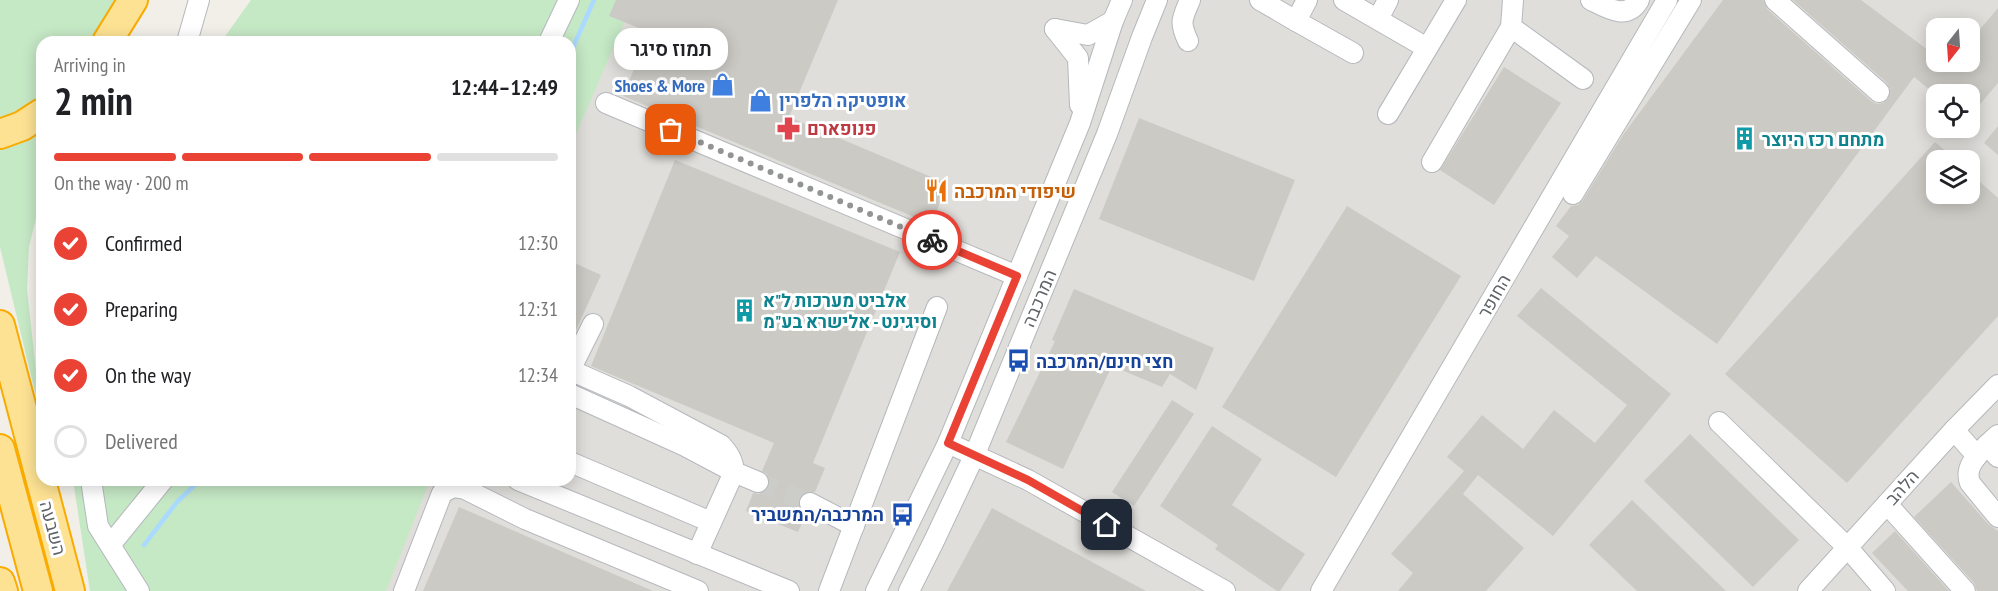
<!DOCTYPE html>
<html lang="en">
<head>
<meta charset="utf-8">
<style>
	body { margin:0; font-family:"PT Sans Narrow",Heebo,sans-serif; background:#f6f6f6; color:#202124; height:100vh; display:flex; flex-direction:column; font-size:22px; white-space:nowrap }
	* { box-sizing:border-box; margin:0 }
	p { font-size:20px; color:#757577 }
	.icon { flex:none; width:33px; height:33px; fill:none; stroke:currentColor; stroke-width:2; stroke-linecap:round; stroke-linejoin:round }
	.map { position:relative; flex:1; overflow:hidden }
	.panel { position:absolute; left:36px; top:36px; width:540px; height:450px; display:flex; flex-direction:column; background:#fff; border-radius:18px; box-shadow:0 3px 15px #0003 }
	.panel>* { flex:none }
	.needle { width:39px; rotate:197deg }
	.buttons { position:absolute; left:1926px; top:18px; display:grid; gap:12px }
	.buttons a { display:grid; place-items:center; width:54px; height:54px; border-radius:12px; background:#fff; box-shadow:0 3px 15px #0003; font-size:30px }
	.pin { position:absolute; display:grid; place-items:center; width:51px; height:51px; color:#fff; margin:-26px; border-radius:12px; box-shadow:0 3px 9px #0006 }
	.courier { position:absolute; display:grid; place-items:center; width:60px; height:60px; margin:-30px; border:4px solid #ea4335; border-radius:50%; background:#fff; color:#222; box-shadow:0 2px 8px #0007 }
	.bubble { position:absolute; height:42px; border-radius:18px; background:#fff; box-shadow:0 3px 15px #0003; font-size:20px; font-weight:600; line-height:42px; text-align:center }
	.head em { font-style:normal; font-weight:600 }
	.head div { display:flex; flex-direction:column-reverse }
	.head { display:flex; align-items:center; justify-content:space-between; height:102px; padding:0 18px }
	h1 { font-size:39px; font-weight:600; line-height:45px }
	.bar { display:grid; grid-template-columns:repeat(4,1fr); gap:9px 6px; align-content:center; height:72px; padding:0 18px }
	.bar i { height:8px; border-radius:4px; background:#e0e0e0 }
	.bar .current { background:#ea4335 }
	.bar p { grid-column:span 4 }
	ol { padding:0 18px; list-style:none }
	li { display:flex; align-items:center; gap:18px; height:66px }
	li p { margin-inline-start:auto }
	li .icon { padding:6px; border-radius:50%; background:#ea4335; color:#fff; stroke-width:4 }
	li:last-child { color:#757577 }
	li i { width:33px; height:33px; border:3px solid #e0e0e0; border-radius:50% }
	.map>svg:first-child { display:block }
	.industrial { fill:#e0deda; fill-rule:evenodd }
	.green { fill:#c5e8c5 }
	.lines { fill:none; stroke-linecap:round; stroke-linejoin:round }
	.stream { stroke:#aadaff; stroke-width:4.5 }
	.building { fill:#cccac5 }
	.minor-tunnel { stroke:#ccccc8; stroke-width:20; stroke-dasharray:20 10; stroke-linecap:butt }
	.minor-casing { stroke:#b5b8bc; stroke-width:22 }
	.highway-casing { stroke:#f9ab00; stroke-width:32 }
	.minor { stroke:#fff; stroke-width:20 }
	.highway { stroke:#fde293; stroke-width:28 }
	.done { stroke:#929495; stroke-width:6; stroke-dasharray:0 10.8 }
	.route { stroke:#ea4335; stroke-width:8 }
	.labels { text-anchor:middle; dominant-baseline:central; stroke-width:6; stroke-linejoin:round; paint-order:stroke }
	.shop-label { font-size:18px; font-weight:bold; fill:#366cbe; stroke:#fff; text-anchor:end }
	.health-label { font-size:18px; font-weight:bold; fill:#be3a42; stroke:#fff; text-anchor:start }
	.culture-label { font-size:18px; font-weight:bold; fill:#0d838f; stroke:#fff; text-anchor:start }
	.food-label { font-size:18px; font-weight:bold; fill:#c56008; stroke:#fff; text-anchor:start }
	.street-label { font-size:18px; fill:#5f6368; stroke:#fff }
	.transit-label { font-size:18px; font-weight:bold; fill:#164399; stroke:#fff; text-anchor:start }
</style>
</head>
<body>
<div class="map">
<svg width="1998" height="591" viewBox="0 0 1998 591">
	<rect width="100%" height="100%" fill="#f1efe8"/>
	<path class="industrial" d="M 619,0 L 1998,0 L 1998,591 L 379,591 L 411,480 L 570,480 L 570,105 ZM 1936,28 L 1970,28 L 1970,62 L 1936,62 ZM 1936,94 L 1970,94 L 1970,128 L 1936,128 ZM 1936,160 L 1970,160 L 1970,194 L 1936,194 Z"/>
	<g class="green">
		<polygon points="0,0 121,0 108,22 93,42 42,42 42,97 17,114 0,121"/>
		<polygon points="251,0 634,0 570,148 570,42 221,42"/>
		<polygon points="42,125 42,193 29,247 27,289 41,417 0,247 0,144"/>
		<polygon points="73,480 430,480 386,591 90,591"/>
	</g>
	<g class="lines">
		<g class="stream">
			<polyline points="570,54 594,0"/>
			<polyline points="144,545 177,502 200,480"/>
		</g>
	</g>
	<g class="building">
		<polygon points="616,0 838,0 789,117 948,184 931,224 623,96 649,32 609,16"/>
		<polygon points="1723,0 1763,0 1767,9 1871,101 1877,104 1883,103 1888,99 1890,89 1887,83 1793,0 1861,0 1936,56 1936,62 1970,62 1970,41 1998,8 1998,83 1970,116 1970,94 1935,94 1914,77 1717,344 1596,256 1577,278 1552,257 1569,236 1556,226 1571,206 1578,205 1583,200 1623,135"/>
		<polygon points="1504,67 1561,103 1494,205 1440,170"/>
		<polygon points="1139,118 1295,180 1254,281 1099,219"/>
		<polygon points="1998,126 1998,155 1984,143"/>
		<polygon points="1935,142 1956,160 1936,160 1936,194 1970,194 1970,173 1998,198 1998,316 1847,483 1725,374"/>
		<polygon points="675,160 900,252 813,463 825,468 815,492 804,493 799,498 800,509 806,514 798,532 746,511 753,493 759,494 765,492 769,486 768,475 762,471 774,443 591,366"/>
		<polygon points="1347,206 1461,276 1336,477 1222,407"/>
		<polygon points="570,261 601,275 570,343"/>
		<polygon points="1541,288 1671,394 1553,536 1478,475 1463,494 1524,548 1486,591 1398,591 1413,573 1391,554 1464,471 1447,457 1482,415 1523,449 1554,410 1595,443 1627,405 1517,316"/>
		<polygon points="1074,289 1214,348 1196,390 1170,374 1162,387 1112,366 1063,469 1006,442 1055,341 1052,340"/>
		<polygon points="1172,400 1194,414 1134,506 1112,492"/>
		<polygon points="1212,426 1262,459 1232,505 1305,554 1280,591 1277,591 1215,549 1218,545 1160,506"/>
		<polygon points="1690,434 1799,540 1753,587 1644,481"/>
		<polygon points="1951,482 1989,525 1998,531 1998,591 1977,591 1974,583 1914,517"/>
		<polygon points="1632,500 1726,591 1637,591 1589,545"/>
		<polygon points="459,507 653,591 423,591"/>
		<polygon points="992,508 1146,591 947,591"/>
		<polygon points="1895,531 1949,591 1908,591 1872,553"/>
	</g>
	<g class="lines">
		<polyline class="minor-tunnel" points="758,482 810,503"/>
		<defs>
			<g id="minor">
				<polyline points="1260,0 1296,21"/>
				<polyline points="1307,0 1296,21 1353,53"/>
				<polyline points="1344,0 1427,48"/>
				<path d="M 1591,0 C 1607,8 1627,21 1639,0"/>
				<polyline points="1775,0 1879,92"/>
				<polyline points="1378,19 1388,0"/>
				<polyline points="1511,27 1583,79"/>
				<polyline points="1055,29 1078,58 1080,105"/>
				<polyline points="1055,29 1088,35 1113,21"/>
				<path d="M 1188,41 C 1179,22 1182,19 1190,0"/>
				<polyline points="187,42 199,0"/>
				<polyline points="549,42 569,0"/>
				<polyline points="606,103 1017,276"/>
				<polyline points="1388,114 1456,0"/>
				<polyline points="1432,162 1511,27 1513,0"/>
				<polyline points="1573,194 1691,0"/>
				<path d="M 593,324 L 570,370 L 629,396 L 721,445 C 729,454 733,460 734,472 L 697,554"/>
				<polyline points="570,394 685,446 734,472 758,482"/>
				<polyline points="1719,422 1848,548 1885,591"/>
				<polyline points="1954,430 1977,456"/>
				<polyline points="1998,435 1987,445 1998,457"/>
				<polyline points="948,443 1028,480 1225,591"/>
				<path d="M 1987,445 C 1977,456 1964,467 1970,483 L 1998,517"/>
				<polyline points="570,462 711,522"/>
				<polyline points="91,480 98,526 139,591"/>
				<polyline points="518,480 789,591"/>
				<polyline points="810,503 854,526"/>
				<polyline points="1887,504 1965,591"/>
				<polyline points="111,544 163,480"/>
				<polyline points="404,591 442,493 453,487 465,489 525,519 698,591"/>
				<polyline points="829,591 937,307"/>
				<polyline points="876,591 948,443 1080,123 1113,21 1122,0"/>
				<polyline points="909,591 934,541 975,454 1107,134 1142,37 1157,0"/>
				<polyline points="1321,591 1667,0"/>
				<polyline points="1808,591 1954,430 1998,385"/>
			</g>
			<g id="highway">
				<polyline points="107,42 133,0"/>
				<polyline points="0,134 22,126 42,113"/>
				<polyline points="0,325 70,591"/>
				<polyline points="0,449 38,591"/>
				<polyline points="0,582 3,591"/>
			</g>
		</defs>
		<use href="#minor" class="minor-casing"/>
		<use href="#highway" class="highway-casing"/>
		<use href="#minor" class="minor"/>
		<use href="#highway" class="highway"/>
	</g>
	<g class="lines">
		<polyline class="done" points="671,130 932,240"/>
		<polyline class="route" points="932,240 1017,276 948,443 1028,480 1107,525"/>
	</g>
	<defs>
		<symbol id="shop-bare" viewBox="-9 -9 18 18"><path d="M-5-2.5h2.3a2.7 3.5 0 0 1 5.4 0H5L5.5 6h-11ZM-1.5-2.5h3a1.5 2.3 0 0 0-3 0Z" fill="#3f7fe0" stroke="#fff" stroke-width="2.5" paint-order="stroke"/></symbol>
		<symbol id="pharmacy-bare" viewBox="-9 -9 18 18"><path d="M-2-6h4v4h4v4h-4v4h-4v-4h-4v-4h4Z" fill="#e0444e" stroke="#fff" stroke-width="2.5" paint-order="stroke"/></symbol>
		<symbol id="building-bare" viewBox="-9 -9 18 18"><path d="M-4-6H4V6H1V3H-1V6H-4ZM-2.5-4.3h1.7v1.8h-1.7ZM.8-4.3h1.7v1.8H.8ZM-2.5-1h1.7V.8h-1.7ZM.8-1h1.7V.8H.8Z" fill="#0f9aa8" stroke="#fff" stroke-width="2.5" paint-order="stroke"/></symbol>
		<symbol id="restaurant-bare" viewBox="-9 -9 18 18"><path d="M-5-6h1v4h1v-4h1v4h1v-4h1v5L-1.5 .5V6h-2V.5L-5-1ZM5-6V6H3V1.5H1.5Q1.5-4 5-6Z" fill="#e8710a" stroke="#fff" stroke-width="2.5" paint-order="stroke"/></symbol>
		<symbol id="bus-bare" viewBox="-9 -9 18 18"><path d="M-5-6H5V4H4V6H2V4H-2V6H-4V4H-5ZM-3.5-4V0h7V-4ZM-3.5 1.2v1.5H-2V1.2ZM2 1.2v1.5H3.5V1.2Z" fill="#1a4fb4" stroke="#fff" stroke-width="2.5" paint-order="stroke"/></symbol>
	</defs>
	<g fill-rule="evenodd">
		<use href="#shop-bare" x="706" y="68" width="33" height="33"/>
		<use href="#shop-bare" x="744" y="84" width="33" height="33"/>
		<use href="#pharmacy-bare" x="772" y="112" width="33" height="33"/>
		<use href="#building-bare" x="1728" y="122" width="33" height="33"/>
		<use href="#restaurant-bare" x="920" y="174" width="33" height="33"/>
		<use href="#building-bare" x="728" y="294" width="33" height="33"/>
		<use href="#bus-bare" x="1002" y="344" width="33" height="33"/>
		<use href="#bus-bare" x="886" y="498" width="33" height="33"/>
	</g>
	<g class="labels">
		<g class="shop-label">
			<text x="705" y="85">Shoes &amp; More</text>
			<text x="779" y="100" text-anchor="start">אופטיקה הלפרין</text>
		</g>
		<g class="health-label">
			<text x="807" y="128">פנופארם</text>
		</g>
		<g class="culture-label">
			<text x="1762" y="139">מתחם רכז היוצר</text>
			<text x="763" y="300">אלביט מערכות ל"א<tspan x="763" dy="21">וסיגינט - אלישרא בע"מ</tspan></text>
		</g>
		<g class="food-label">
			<text x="954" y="191">שיפודי המרכבה</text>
		</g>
		<g class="street-label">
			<text transform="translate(1494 296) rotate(-60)">החופר</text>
			<text transform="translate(1039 298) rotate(-67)">המרכבה</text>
			<text transform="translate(1902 487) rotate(-48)">הלהב</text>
			<text transform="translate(53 528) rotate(75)">השבעה</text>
		</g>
		<g class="transit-label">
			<text x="1036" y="361">חצי חינם/המרכבה</text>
			<text x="884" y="514" text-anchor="end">המרכבה/המשביר</text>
		</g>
	</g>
</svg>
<div class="buttons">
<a><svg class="needle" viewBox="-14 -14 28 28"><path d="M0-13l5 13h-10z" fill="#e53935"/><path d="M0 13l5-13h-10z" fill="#757577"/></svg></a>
<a><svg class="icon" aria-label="locate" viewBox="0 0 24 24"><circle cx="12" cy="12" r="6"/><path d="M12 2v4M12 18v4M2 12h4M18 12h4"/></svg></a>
<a><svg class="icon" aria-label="layers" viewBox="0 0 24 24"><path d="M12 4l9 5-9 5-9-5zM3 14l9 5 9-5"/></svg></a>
</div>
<div class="pin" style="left:671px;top:130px;background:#ea580c"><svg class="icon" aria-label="bag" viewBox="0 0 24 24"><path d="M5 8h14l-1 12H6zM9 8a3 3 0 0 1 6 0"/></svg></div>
<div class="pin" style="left:1107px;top:525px;background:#1f2937"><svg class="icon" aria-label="home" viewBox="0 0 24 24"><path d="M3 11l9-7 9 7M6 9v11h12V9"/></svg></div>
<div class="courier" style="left:932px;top:240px"><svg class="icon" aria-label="bike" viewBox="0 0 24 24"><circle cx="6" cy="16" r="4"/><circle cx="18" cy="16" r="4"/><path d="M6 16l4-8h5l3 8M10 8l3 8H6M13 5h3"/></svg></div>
<div class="bubble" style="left:614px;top:28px;width:114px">תמוז סיגר</div>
<section class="panel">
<div class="head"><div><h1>2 min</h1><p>Arriving in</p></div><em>12:44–12:49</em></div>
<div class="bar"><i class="current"></i><i class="current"></i><i class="current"></i><i></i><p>On the way · 200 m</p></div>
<ol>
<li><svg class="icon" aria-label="check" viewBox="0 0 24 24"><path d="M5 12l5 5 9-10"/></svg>Confirmed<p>12:30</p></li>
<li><svg class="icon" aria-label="check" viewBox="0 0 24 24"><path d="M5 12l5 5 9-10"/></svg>Preparing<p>12:31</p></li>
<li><svg class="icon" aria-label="check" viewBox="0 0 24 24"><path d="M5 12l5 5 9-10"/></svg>On the way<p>12:34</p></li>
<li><i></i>Delivered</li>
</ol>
</section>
</div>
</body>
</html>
